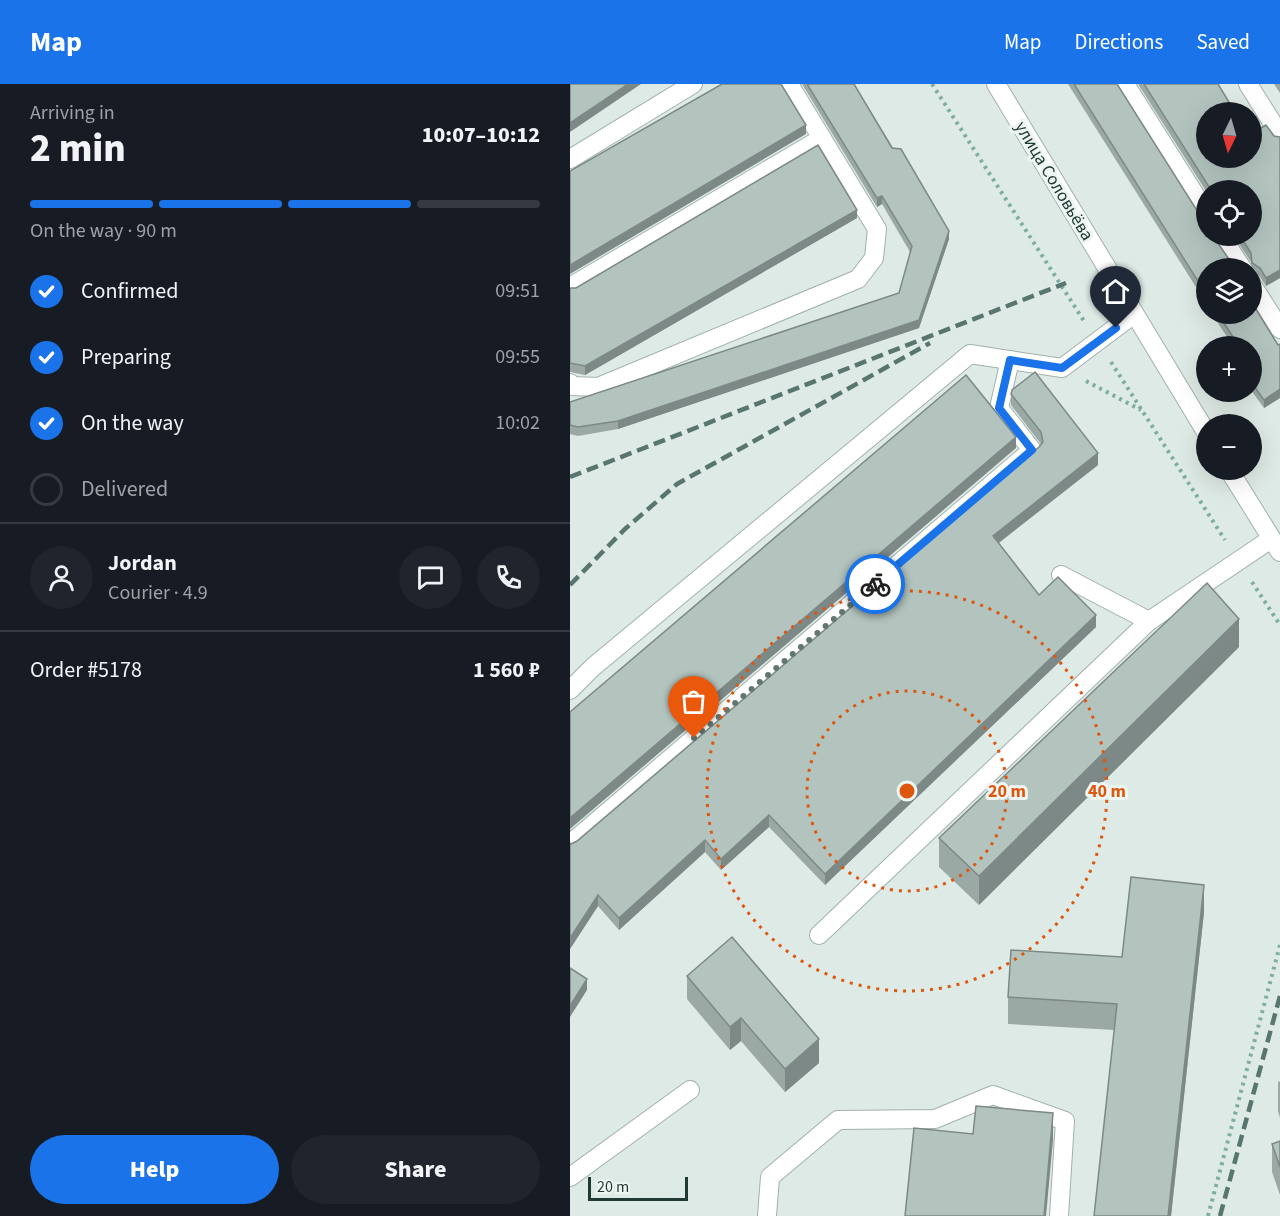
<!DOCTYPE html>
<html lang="en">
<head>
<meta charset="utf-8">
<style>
	body { margin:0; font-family:"Source Sans 3",sans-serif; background:#20242c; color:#f1f3f6; height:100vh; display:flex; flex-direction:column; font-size:22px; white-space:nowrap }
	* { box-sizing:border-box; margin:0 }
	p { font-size:20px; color:#9ea1a6 }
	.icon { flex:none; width:33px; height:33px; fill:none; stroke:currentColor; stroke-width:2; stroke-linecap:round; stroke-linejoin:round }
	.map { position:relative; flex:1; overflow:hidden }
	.drawer { display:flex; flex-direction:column; background:#171b24; width:570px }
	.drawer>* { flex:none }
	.needle { width:39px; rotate:185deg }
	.tools { position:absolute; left:626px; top:18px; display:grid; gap:12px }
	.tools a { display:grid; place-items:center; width:66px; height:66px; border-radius:50%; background:#171b24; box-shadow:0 6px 24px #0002; font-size:30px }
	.scale { position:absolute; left:18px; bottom:15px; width:100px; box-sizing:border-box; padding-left:6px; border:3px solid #1f3935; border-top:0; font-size:16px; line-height:21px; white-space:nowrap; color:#1f3935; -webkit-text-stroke:4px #eef6f3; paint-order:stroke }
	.pin { position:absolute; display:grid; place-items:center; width:51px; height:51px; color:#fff; margin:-62px -26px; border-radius:50% 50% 50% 0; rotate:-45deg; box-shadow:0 0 6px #0007 }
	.pin .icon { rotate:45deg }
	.courier { position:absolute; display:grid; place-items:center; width:60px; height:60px; margin:-30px; border:4px solid #1a73e8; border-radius:50%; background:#fff; color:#222; box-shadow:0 2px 8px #0007 }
	.headline em { font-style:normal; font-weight:800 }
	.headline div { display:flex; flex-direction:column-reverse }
	.headline { display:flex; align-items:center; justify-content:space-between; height:102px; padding:0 30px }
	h1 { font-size:39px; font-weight:800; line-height:45px }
	.bar { display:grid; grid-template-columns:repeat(4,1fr); gap:9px 6px; align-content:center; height:72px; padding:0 30px }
	.bar i { height:8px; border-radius:4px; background:#363941 }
	.bar .active { background:#1a73e8 }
	.bar p { grid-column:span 4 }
	.line { display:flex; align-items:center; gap:15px; padding:0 30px; border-top:2px solid #363941 }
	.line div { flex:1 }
	.round { display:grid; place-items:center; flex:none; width:63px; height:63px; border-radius:32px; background:#20242c }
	ol { padding:0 30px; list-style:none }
	li { display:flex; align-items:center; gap:18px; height:66px }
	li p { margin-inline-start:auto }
	li .icon { padding:6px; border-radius:50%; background:#1a73e8; color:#fff; stroke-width:4 }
	li:last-child { color:#9ea1a6 }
	li i { width:33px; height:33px; border:3px solid #363941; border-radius:50% }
	.cta { display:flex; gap:12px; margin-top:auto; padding:12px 30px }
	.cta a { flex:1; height:69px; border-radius:36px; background:#1a73e8; color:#fff; font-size:24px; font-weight:800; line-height:69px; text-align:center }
	.cta a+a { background:#20242c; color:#f1f3f6 }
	header { display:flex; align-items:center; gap:36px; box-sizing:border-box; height:84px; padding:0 30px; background:#1a73e8; color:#fff }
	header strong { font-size:28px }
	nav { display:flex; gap:33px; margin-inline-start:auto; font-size:21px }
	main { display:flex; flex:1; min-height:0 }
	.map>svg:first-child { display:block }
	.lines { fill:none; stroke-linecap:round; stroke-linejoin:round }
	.minor-casing { stroke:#a1b1ad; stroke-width:20 }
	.path { stroke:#7eaea3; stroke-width:4; stroke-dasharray:3 4.5; stroke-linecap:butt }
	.minor { stroke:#fff; stroke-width:18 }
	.rail { stroke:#597570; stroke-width:4.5; stroke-dasharray:12 6; stroke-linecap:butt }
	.wall { fill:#9aa9a4 }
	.shaded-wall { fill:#7d8986 }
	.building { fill:#b3c4bf; stroke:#7d8986; stroke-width:1.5 }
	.done { stroke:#627773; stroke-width:6; stroke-dasharray:0 10.8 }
	.route { stroke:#1a73e8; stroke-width:8 }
	.ring { fill:none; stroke:#de570e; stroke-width:3; stroke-dasharray:3 6 }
	.labels { text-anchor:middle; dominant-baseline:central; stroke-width:6; stroke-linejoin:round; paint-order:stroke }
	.street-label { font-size:18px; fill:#1f3935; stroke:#eef6f3 }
	.centre { fill:#de570e; stroke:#eef6f3; stroke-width:3 }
	.ring-label { font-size:18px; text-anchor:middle; font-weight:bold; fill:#de570e; stroke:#eef6f3; stroke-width:6; stroke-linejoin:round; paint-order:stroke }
</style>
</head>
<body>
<header>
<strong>Map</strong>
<nav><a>Map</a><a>Directions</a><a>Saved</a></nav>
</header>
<main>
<section class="drawer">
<div class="headline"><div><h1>2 min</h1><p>Arriving in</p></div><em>10:07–10:12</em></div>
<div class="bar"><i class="active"></i><i class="active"></i><i class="active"></i><i></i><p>On the way · 90 m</p></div>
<ol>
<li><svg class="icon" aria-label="check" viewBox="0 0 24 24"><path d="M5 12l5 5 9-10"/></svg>Confirmed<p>09:51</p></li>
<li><svg class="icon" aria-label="check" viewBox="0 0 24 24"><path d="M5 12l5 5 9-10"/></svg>Preparing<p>09:55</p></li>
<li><svg class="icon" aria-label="check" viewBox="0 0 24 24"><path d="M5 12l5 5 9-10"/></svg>On the way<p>10:02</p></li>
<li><i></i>Delivered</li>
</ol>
<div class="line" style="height:108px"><a class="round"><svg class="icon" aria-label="person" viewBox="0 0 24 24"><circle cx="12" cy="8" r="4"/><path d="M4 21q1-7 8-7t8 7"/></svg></a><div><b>Jordan</b><p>Courier · 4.9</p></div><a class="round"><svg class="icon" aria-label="chat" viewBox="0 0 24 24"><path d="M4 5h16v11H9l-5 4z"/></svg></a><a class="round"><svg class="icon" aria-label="phone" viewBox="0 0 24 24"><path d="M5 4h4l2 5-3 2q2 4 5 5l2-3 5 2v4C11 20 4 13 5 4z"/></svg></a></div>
<div class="line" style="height:78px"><div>Order #5178</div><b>1 560 ₽</b></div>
<div class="cta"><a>Help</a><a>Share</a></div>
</section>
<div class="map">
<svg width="710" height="1132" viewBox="0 0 710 1132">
	<rect width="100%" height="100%" fill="#deeae5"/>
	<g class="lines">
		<defs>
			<g id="minor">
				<polyline points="426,0 636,348"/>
				<polyline points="555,0 636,128"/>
				<polyline points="678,0 710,51"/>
				<polyline points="0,75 123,0"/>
				<polyline points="651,152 672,184"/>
				<polyline points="681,199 710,245"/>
				<polyline points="0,203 252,54"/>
				<polyline points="0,299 2,302 28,303 288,195 304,174 307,145 219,0"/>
				<polyline points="659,386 710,468"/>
				<polyline points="491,491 579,537"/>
				<polyline points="0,606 23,583 400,270 492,284 564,230"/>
				<polyline points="0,760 462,366 429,324 440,276"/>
				<polyline points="249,851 579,537 701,455"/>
				<polyline points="0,1093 120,1006"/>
				<polyline points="197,1132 200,1093 268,1036 365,1035 423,1011 495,1037 489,1132"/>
			</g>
		</defs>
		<use href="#minor" class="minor-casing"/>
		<g class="path">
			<polyline points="362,0 514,237"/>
			<polyline points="541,278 655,456"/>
			<polyline points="516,297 571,326"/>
			<polyline points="682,498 710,541"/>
			<polyline points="638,1132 710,861"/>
		</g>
		<use href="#minor" class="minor"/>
		<g class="rail">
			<polyline points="0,393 496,199"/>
			<polyline points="0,501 55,445 107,400 360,259"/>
			<polyline points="650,1132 710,912"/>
		</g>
	</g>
	<g class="wall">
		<polygon points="232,0 284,0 379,155 349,244 48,345 8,352 0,350 0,318 329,209 340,168 312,120 307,123"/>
		<polygon points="498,0 547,0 636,184 636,219"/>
		<polygon points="568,0 648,0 636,74 704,52 710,53 710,194 696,202 690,193 682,188 681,178 664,152 681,152 681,106 636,107"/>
		<polygon points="704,0 710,0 710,9"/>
		<polygon points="287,134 15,291 0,288 0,204 6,204"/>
		<polygon points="642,230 681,230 708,261 710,260 710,314 694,324 681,306 681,262 663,262"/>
		<polygon points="441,310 528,381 429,459 469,511 526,543 255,801 199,743 151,786 135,768 49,846 28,822 0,865 0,759 1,760 7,757 469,363 471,360 441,321"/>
		<polygon points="669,563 409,821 369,783 369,754"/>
		<polygon points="634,828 601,1132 524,1132 545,946 438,940 438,913 552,873"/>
		<polygon points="117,892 249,979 215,1008 171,957 160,966 117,915"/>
		<polygon points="710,997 710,1034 708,1027 708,998"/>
		<polygon points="710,1057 710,1111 702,1088 702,1060"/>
	</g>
	<g class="shaded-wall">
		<polygon points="58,0 71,0 0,48 0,39"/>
		<polygon points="236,41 236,50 0,190 0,181"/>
		<polygon points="312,112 312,120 307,123 307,114"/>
		<polygon points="287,126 287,134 15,291 15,282"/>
		<polygon points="379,147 379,155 349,244 48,345 48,337 349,236"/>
		<polygon points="710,186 710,194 696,202 696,194"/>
		<polygon points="710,305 710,314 694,324 694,316"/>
		<polygon points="446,353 446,364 0,745 0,734"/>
		<polygon points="528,369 528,381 423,463 423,452"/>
		<polygon points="526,531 526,543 255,801 255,790"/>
		<polygon points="669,535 669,563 409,821 409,792"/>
		<polygon points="199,731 199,743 151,786 151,775"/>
		<polygon points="135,756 135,768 49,846 49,834"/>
		<polygon points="634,801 634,828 601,1132 598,1132"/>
		<polygon points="28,811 28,822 0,865 0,854"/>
		<polygon points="17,895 17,906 0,933 0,922"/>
		<polygon points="171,934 171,957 160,966 160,943"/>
		<polygon points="249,955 249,979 215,1008 215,985"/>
		<polygon points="483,1029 483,1056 476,1132 474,1132"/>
	</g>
	<g class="building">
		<polygon points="0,0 58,0 0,39"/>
		<polygon points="152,0 211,0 236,41 0,181 0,87"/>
		<polygon points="237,0 284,0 322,64 331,65 379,147 349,236 48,337 8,343 0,341 0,318 329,209 342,162 312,112 307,114"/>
		<polygon points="504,0 547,0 626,125 631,129 636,129 636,152 643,152 663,181 668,184 636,184 636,210"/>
		<polygon points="574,0 648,0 665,28 636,28 636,74 681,74 681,50 696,41 704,52 710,53 710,186 696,194 690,184 682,179 681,169 670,152 681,152 681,106 641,106"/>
		<polygon points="248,61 287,126 15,282 0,279 0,204 6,204"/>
		<polygon points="681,217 708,261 710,260 710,305 694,316 681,298 681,262 669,262 648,230 681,230"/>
		<polygon points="465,288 528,369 423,452 469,511 488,493 526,531 255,790 199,731 151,775 135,756 49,834 28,811 0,854 0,759 1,760 7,757 469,363 473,358 471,348 441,310 442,306"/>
		<polygon points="396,291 446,353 0,734 0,628"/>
		<polygon points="637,499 669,535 409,792 369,754"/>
		<polygon points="561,793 634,801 598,1132 524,1132 547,920 438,913 441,866 552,873"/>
		<polygon points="162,853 249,955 215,985 171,934 160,943 117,892"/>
		<polygon points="0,884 17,895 0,922"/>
		<polygon points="406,1022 483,1029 474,1132 335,1132 344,1044 403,1050"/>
		<polygon points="710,1057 710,1083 702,1060"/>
	</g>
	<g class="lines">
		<polyline class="done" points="124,654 305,500"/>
		<polyline class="route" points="305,500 462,366 429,324 440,276 492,284 546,244"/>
	</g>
	<g class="ring">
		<circle cx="337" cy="707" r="100"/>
		<circle cx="337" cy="707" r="200"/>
	</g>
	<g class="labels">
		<g class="street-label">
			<text transform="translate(484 97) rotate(59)">улица Соловьёва</text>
		</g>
	</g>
	<circle cx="337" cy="707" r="9" class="centre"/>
	<g class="ring-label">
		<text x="437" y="713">20 m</text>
		<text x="537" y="713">40 m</text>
	</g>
</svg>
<div class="tools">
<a><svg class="needle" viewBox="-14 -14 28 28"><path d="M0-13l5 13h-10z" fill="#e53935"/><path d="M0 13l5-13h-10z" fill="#9ea1a6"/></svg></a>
<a><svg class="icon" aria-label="locate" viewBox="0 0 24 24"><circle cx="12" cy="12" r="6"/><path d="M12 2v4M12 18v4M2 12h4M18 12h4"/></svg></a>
<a><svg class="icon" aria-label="layers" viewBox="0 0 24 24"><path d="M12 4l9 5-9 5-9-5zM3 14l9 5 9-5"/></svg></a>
<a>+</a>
<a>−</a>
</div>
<div class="scale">20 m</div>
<div class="pin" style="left:124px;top:654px;background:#ea580c"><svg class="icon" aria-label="bag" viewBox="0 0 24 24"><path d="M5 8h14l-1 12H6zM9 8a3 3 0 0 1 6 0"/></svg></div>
<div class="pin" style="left:546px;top:244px;background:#1f2937"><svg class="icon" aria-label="home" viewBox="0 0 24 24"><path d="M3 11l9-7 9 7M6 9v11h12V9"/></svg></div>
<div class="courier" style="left:305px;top:500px"><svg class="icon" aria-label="bike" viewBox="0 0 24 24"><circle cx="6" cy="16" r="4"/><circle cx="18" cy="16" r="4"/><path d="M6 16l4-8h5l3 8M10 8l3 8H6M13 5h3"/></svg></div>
</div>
</main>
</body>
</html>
